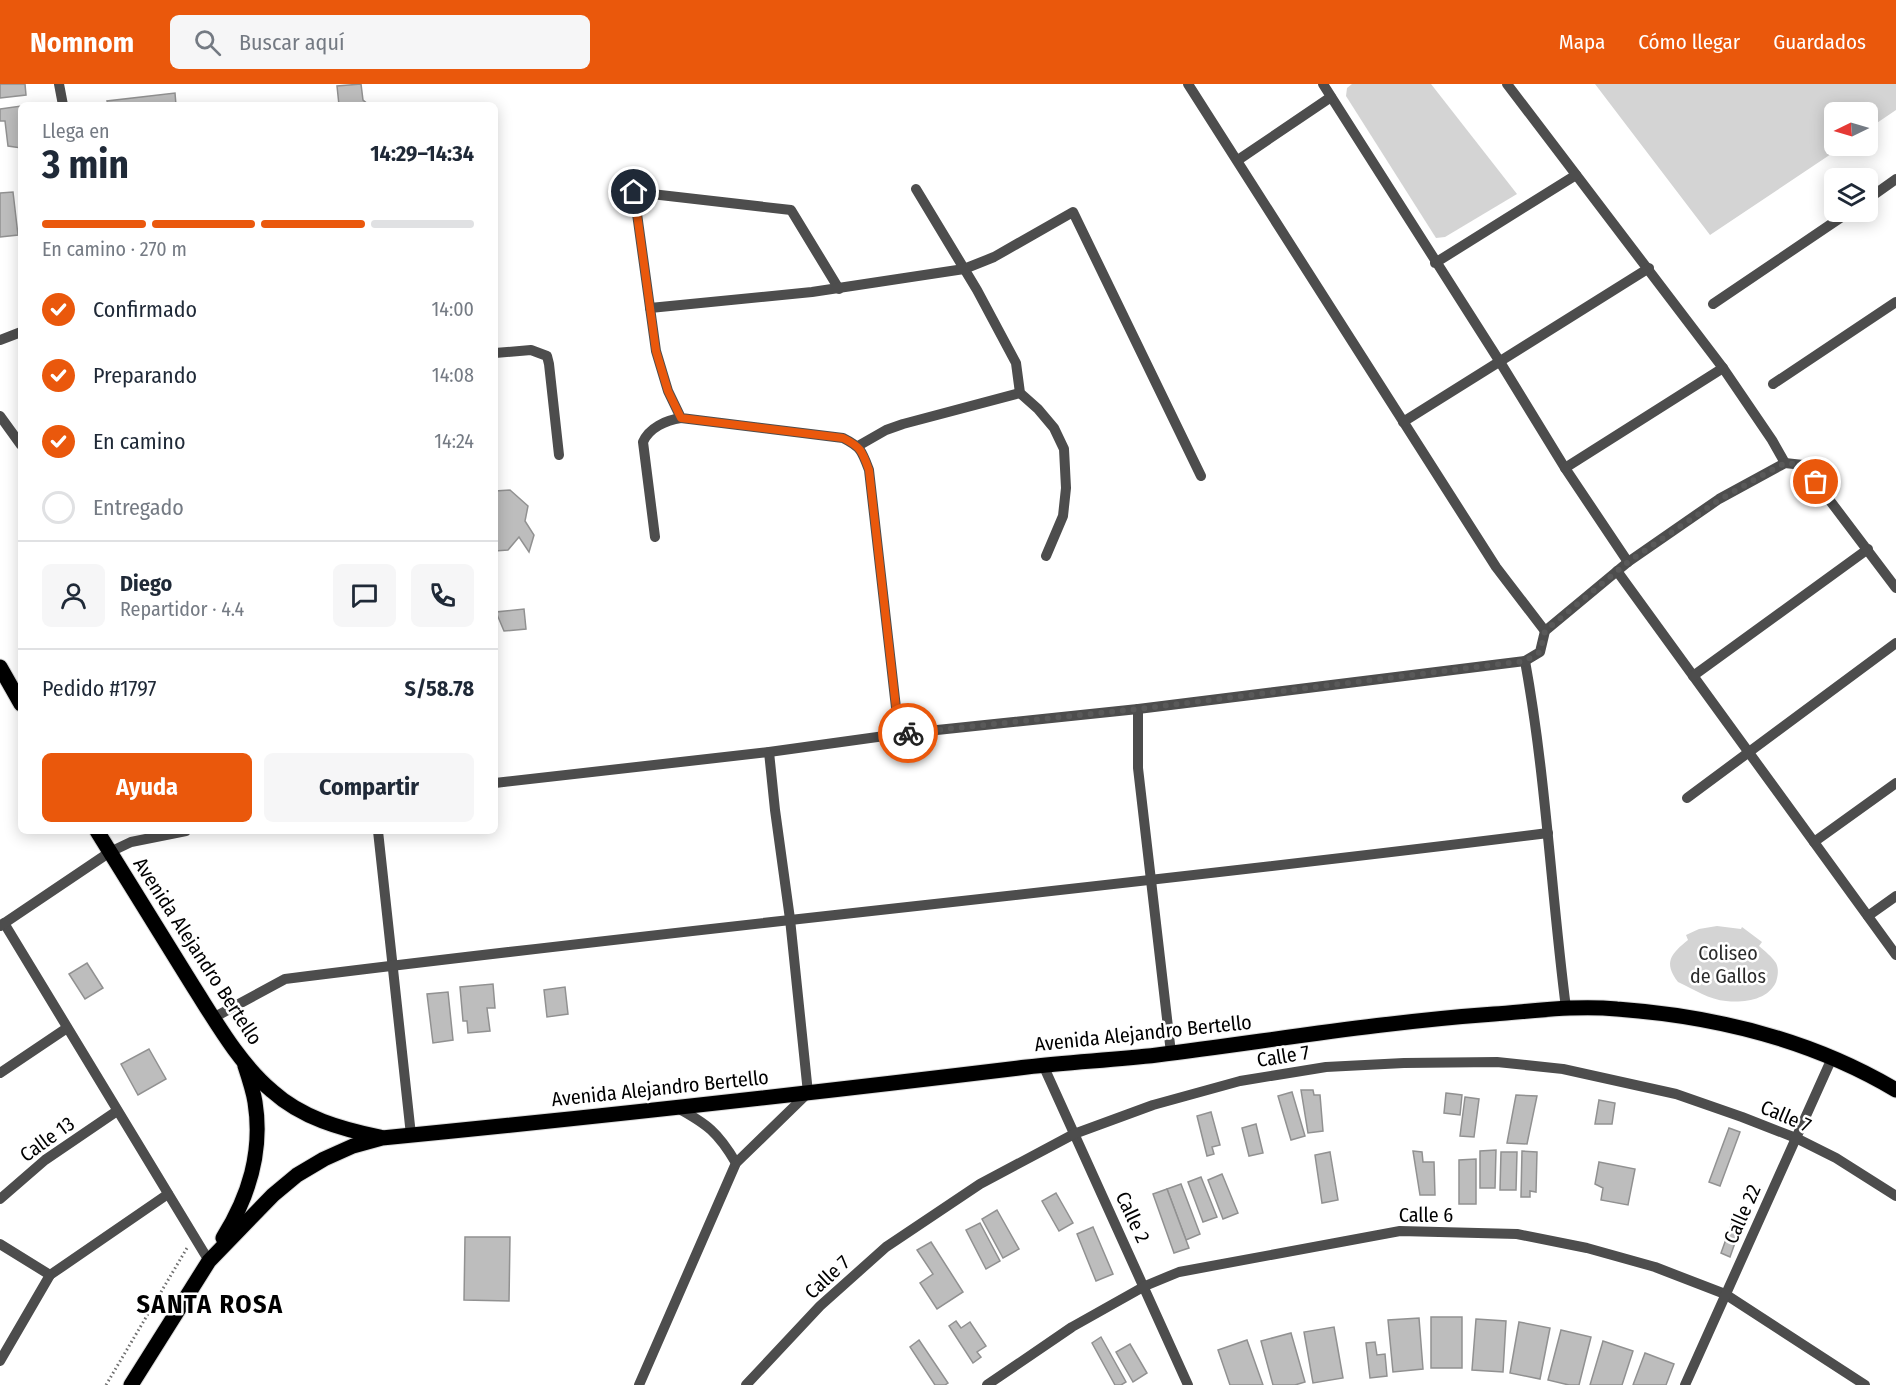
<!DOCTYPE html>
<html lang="es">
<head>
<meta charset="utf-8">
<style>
	body { margin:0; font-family:"Fira Sans Condensed",sans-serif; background:#f6f6f7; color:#1f2937; height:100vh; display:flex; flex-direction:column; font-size:22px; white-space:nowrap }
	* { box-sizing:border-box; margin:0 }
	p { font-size:20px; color:#747a83 }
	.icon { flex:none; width:33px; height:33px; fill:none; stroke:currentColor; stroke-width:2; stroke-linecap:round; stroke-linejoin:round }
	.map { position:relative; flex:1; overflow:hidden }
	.details { position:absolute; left:18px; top:18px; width:480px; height:732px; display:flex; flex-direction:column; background:#fff; border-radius:9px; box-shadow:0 3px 15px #0003 }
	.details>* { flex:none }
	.needle { width:39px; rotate:265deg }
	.buttons { position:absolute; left:1824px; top:18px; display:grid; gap:12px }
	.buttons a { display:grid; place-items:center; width:54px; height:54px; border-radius:9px; background:#fff; box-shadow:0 3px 15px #0003; font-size:30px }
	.pin { position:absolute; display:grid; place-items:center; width:51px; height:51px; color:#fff; margin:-26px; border:3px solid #fff; border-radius:50%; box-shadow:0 2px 6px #0007 }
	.courier { position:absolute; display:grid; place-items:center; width:60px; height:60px; margin:-30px; border:4px solid #ea580c; border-radius:50%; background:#fff; color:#222; box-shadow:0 2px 8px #0007 }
	.headline em { font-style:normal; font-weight:700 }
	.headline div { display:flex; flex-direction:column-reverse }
	.headline { display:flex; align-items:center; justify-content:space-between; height:102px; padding:0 24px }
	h1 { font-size:39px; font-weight:700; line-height:45px }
	.bar { display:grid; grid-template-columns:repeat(4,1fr); gap:9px 6px; align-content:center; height:72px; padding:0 24px }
	.bar i { height:8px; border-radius:4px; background:#e0e1e3 }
	.bar .active { background:#ea580c }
	.bar p { grid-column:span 4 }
	.line { display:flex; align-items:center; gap:15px; padding:0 24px; border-top:2px solid #e0e1e3 }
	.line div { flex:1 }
	.round { display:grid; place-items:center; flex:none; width:63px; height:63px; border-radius:9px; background:#f6f6f7 }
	ol { padding:0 24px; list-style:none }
	li { display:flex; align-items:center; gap:18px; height:66px }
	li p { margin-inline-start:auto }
	li .icon { padding:6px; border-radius:50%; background:#ea580c; color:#fff; stroke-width:4 }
	li:last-child { color:#747a83 }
	li i { width:33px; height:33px; border:3px solid #e0e1e3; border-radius:50% }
	.cta { display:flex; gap:12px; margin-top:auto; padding:12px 24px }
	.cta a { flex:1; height:69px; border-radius:9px; background:#ea580c; color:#fff; font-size:24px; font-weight:700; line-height:69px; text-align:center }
	.cta a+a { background:#f6f6f7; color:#1f2937 }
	header { display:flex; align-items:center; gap:36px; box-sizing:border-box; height:84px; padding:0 30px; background:#ea580c; color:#fff }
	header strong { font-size:28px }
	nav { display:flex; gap:33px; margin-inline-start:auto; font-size:21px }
	.search { width:420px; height:54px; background:#f6f6f7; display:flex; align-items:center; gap:15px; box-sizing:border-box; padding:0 21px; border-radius:9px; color:#747a83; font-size:22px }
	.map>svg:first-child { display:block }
	.green { fill:#d4d4d4 }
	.building { fill:#bdbdbd; stroke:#919191; stroke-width:1.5 }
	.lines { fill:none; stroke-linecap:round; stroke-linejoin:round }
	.major-casing { stroke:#dbdbdb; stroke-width:17 }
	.path { stroke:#6f6f6f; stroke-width:3; stroke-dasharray:1.5 3; stroke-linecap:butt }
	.minor { stroke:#4d4d4d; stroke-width:10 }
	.major { stroke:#000; stroke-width:15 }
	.done { stroke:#595959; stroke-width:6; stroke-dasharray:0 10.8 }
	.route { stroke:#ea580c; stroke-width:8 }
	.labels { text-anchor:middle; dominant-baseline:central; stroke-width:5; stroke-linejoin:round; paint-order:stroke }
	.street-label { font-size:20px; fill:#000; stroke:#fff }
	.park-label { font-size:20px; fill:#2b2b2b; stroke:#fff }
	.district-label { font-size:26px; font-weight:bold; letter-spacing:1.5px; fill:#000; stroke:#fff }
</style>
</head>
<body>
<header>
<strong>Nomnom</strong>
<div class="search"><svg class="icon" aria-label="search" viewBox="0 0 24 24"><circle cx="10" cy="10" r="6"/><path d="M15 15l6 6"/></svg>Buscar aquí</div>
<nav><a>Mapa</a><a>Cómo llegar</a><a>Guardados</a></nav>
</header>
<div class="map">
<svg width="1896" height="1301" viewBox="0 0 1896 1301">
	<rect width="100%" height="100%" fill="#fff"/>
	<g class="green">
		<polygon points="1352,0 1431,0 1517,110 1445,153 1436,154 1346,12 1347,4"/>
		<polygon points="1595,0 1896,0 1896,26 1868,45 1868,28 1834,28 1834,62 1843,62 1710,151"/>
		<path d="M 1717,842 L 1741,845 L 1742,843 L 1762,858 L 1759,862 C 1765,867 1772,873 1776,879 C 1779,885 1778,892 1776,898 C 1768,916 1744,919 1726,917 C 1710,916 1693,905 1678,898 C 1663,878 1671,870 1688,856 L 1686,851 L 1699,845 Z"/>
	</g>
	<g class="building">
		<polygon points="0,0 25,0 26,11 0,14"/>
		<polygon points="361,0 363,16 369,21 339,21 337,2"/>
		<polygon points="175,9 176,21 108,21 107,17"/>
		<polygon points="21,22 21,64 8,62 5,37 0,37 0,25"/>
		<polygon points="13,108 18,151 0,153 0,109"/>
		<polygon points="510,406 528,422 525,437 534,451 529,468 519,453 508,466 495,467 495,407"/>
		<polygon points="524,525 526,545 504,547 496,528"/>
		<polygon points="87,879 103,904 85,915 69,890"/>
		<polygon points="493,900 495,924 487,924 490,947 468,949 467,937 463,937 460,903"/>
		<polygon points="565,903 568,930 547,933 544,906"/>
		<polygon points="448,908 453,956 433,959 427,910"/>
		<polygon points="149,965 166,995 138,1011 121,980"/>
		<polygon points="1301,1006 1313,1006 1314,1011 1320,1011 1323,1047 1308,1049"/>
		<polygon points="1292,1008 1305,1052 1291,1056 1278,1012"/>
		<polygon points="1446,1009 1462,1011 1460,1031 1444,1029"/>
		<polygon points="1516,1011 1537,1012 1527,1060 1507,1059"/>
		<polygon points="1465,1013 1479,1015 1474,1053 1460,1052"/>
		<polygon points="1599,1016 1615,1019 1612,1040 1595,1040"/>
		<polygon points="1211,1028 1220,1061 1212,1063 1214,1070 1207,1072 1197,1032"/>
		<polygon points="1256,1040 1263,1069 1249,1072 1242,1044"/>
		<polygon points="1729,1044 1740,1048 1720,1102 1709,1098"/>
		<polygon points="1496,1066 1495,1104 1480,1104 1480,1067"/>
		<polygon points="1413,1067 1422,1068 1423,1078 1434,1078 1435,1111 1420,1111"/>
		<polygon points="1522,1067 1537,1068 1536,1108 1530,1107 1530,1113 1521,1113"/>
		<polygon points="1330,1068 1338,1116 1322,1119 1315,1071"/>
		<polygon points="1501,1068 1517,1068 1516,1106 1500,1106"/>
		<polygon points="1476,1075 1476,1120 1459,1120 1459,1076"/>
		<polygon points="1599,1078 1635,1085 1628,1121 1601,1116 1603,1104 1595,1100"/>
		<polygon points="1222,1090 1238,1129 1223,1135 1208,1096"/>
		<polygon points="1201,1093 1217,1133 1203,1138 1188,1098"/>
		<polygon points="1181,1100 1200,1150 1186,1156 1167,1105"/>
		<polygon points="1167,1105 1189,1164 1174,1169 1153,1110"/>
		<polygon points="1056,1109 1073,1139 1059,1147 1042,1117"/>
		<polygon points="997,1126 1019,1165 1003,1174 982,1135"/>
		<polygon points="1733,1136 1742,1139 1730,1173 1721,1169"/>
		<polygon points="980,1139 1000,1177 986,1185 966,1146"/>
		<polygon points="1093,1143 1113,1190 1096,1197 1077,1150"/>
		<polygon points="465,1153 510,1153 509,1217 464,1216"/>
		<polygon points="931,1158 963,1208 937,1225 920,1199 933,1190 917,1166"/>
		<rect x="1431" y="1233" width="31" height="51"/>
		<polygon points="1419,1234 1423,1285 1393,1288 1388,1236"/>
		<polygon points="1476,1235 1506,1237 1503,1288 1472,1286"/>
		<polygon points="956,1237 961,1244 970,1238 986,1262 977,1268 981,1273 973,1279 949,1242"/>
		<polygon points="1519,1238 1550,1244 1540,1295 1510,1289"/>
		<polygon points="1334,1243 1343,1294 1313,1299 1304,1248"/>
		<polygon points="1561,1246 1591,1253 1579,1301 1569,1301 1548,1296"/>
		<polygon points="1291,1249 1305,1298 1295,1301 1273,1301 1261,1257"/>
		<polygon points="1101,1253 1126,1298 1121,1301 1115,1301 1092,1259"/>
		<polygon points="919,1256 948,1299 945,1301 935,1301 910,1263"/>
		<polygon points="1247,1256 1263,1301 1230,1301 1218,1266"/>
		<polygon points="1603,1257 1633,1267 1622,1301 1590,1301"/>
		<polygon points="1375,1258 1377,1271 1385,1270 1387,1292 1370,1294 1366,1259"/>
		<polygon points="1130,1260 1147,1289 1133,1298 1116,1268"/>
		<polygon points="1645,1269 1674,1280 1666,1301 1633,1301"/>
	</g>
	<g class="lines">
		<defs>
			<g id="major">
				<polyline points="0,583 21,620"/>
				<path d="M 97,747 C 129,799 161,851 193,902 C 216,938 239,979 272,1007 C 302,1034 341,1045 380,1053"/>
				<path d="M 223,1154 C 249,1112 263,1068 255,1018 C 253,1006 249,994 245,982"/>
				<path d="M 131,1301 L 209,1177 L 273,1111 L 297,1091 L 324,1075 L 353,1062 L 382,1054 C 597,1033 812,1009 1027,983 C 1070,978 1114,976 1157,971 C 1269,957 1381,938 1494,930 C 1535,927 1576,921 1617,925 C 1713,932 1812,956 1896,1006"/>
			</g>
		</defs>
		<use href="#major" class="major-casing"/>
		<polyline class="path" points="106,1301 187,1164"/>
		<g class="minor">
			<polyline points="59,0 63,21"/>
			<polyline points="1188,0 1496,483 1545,547"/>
			<polyline points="1323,0 1500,278 1565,384 1628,478"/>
			<polyline points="1507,0 1723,284 1772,356 1785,379"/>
			<polyline points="1238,76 1331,13"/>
			<polyline points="916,105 977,206 1016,279 1020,309 1038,325 1054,344 1064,365 1066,404 1063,432 1046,472"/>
			<polyline points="1868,115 1896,95"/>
			<polyline points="1435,179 1576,91"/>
			<path d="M 839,205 L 791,126 L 634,108 L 656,267 L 668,307 L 681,334 L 843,354 C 861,363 862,367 869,386 L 899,650"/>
			<polyline points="1713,220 1849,128"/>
			<polyline points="650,224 812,208 964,185 994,173 1073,128 1201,392"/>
			<polyline points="0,256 21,248"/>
			<polyline points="495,269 531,266 547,272 549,280 559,371"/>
			<polyline points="1773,300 1896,218"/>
			<polyline points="0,332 21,361"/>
			<polyline points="1403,338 1649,184"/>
			<polyline points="858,362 886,346 903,340 1020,309"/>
			<polyline points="1565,384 1723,284"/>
			<path d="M 655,453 L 643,358 C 649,344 666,336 681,334"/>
			<polyline points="1617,487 1896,871"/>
			<path d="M 1525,577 C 1546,692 1551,808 1566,924"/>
			<polyline points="1693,592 1868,465"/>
			<polyline points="1138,625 1138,684 1171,969"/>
			<polyline points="495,699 769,668 899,650 1138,625 1525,577 1540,568 1545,547 1628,478 1719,415 1785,379 1803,381 1896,504"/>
			<polyline points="1687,714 1896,559"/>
			<polyline points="378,747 411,1051"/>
			<polyline points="1814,758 1896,699"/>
			<polyline points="1868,832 1896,812"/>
			<polyline points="4,839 209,1177"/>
			<polyline points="0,842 110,768 131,758 186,747"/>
			<path d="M 213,934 L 285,895 C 705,842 1127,802 1548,749"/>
			<polyline points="1043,981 1188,1301"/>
			<polyline points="0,989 67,944"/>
			<path d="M 676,1023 C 707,1040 718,1048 736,1079"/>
			<polyline points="0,1115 45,1076 117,1027"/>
			<polyline points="0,1160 50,1191"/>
			<polyline points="0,1277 50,1191 168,1110"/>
			<polyline points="639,1301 736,1079 808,1009 790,835 775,726 769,668"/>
			<polyline points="746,1301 820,1222 886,1163 980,1100 1074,1050 1153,1021 1240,997 1326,983 1404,979 1497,978 1563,985 1676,1010 1742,1033 1796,1054 1836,1074 1896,1112"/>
			<polyline points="987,1301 1072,1243 1145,1202 1179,1188 1400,1147 1517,1150 1587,1164 1655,1183 1725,1210 1865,1301"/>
			<polyline points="1685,1301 1832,974"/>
		</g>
		<use href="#major" class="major"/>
	</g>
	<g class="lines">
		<polyline class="done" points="908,649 1138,625 1525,577 1540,568 1545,547 1628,478 1719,416 1768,388 1785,379 1803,381 1816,398"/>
		<path class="route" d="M 634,108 L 656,267 L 668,307 L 681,334 L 843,354 C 861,363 862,367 869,386 L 899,650 L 908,649"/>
	</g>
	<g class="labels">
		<g class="street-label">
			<text transform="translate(198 867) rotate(57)">Avenida Alejandro Bertello</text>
			<text transform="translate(1143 949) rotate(-6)">Avenida Alejandro Bertello</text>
			<text transform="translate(1283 972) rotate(-9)">Calle 7</text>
			<text transform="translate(660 1004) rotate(-6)">Avenida Alejandro Bertello</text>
			<text transform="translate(1786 1032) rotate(23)">Calle 7</text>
			<text transform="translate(47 1055) rotate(-36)">Calle 13</text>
			<text transform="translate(1742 1130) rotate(-66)">Calle 22</text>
			<text x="1426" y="1131">Calle 6</text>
			<text transform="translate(1133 1133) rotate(65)">Calle 2</text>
			<text transform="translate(827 1193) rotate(-43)">Calle 7</text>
		</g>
		<g class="park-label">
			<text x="1728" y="869">Coliseo<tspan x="1728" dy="23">de Gallos</tspan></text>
		</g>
		<g class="district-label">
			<text x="210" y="1220">SANTA ROSA</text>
		</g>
	</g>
</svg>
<div class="buttons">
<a><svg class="needle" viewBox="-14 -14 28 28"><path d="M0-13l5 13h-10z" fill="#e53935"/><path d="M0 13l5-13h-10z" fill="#747a83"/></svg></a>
<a><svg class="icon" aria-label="layers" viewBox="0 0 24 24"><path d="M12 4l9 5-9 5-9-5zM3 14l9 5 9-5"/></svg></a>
</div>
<div class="pin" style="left:1816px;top:398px;background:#ea580c"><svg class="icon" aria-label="bag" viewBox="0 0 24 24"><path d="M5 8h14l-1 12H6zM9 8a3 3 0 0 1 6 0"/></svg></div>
<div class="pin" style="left:634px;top:108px;background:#1f2937"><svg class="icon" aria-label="home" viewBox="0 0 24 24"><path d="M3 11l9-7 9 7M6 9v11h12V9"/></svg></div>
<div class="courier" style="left:908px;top:649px"><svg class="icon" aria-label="bike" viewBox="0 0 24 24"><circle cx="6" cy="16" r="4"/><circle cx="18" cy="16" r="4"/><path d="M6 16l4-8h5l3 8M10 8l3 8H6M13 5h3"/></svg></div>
<section class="details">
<div class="headline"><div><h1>3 min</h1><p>Llega en</p></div><em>14:29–14:34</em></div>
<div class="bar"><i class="active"></i><i class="active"></i><i class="active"></i><i></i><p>En camino · 270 m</p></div>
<ol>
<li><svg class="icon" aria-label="check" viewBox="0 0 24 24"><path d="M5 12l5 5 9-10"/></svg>Confirmado<p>14:00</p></li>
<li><svg class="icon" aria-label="check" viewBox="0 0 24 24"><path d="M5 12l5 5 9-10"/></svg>Preparando<p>14:08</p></li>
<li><svg class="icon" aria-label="check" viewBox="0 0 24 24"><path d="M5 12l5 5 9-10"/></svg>En camino<p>14:24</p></li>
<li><i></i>Entregado</li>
</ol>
<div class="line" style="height:108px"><a class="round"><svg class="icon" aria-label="person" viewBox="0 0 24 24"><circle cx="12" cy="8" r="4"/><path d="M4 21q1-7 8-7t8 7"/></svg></a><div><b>Diego</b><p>Repartidor · 4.4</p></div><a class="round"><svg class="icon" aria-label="chat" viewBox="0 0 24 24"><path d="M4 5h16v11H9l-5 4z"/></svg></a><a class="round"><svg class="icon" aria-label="phone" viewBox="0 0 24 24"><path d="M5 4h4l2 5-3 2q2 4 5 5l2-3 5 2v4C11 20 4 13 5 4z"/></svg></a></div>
<div class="line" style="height:78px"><div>Pedido #1797</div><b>S/58.78</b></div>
<div class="cta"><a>Ayuda</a><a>Compartir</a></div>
</section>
</div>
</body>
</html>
